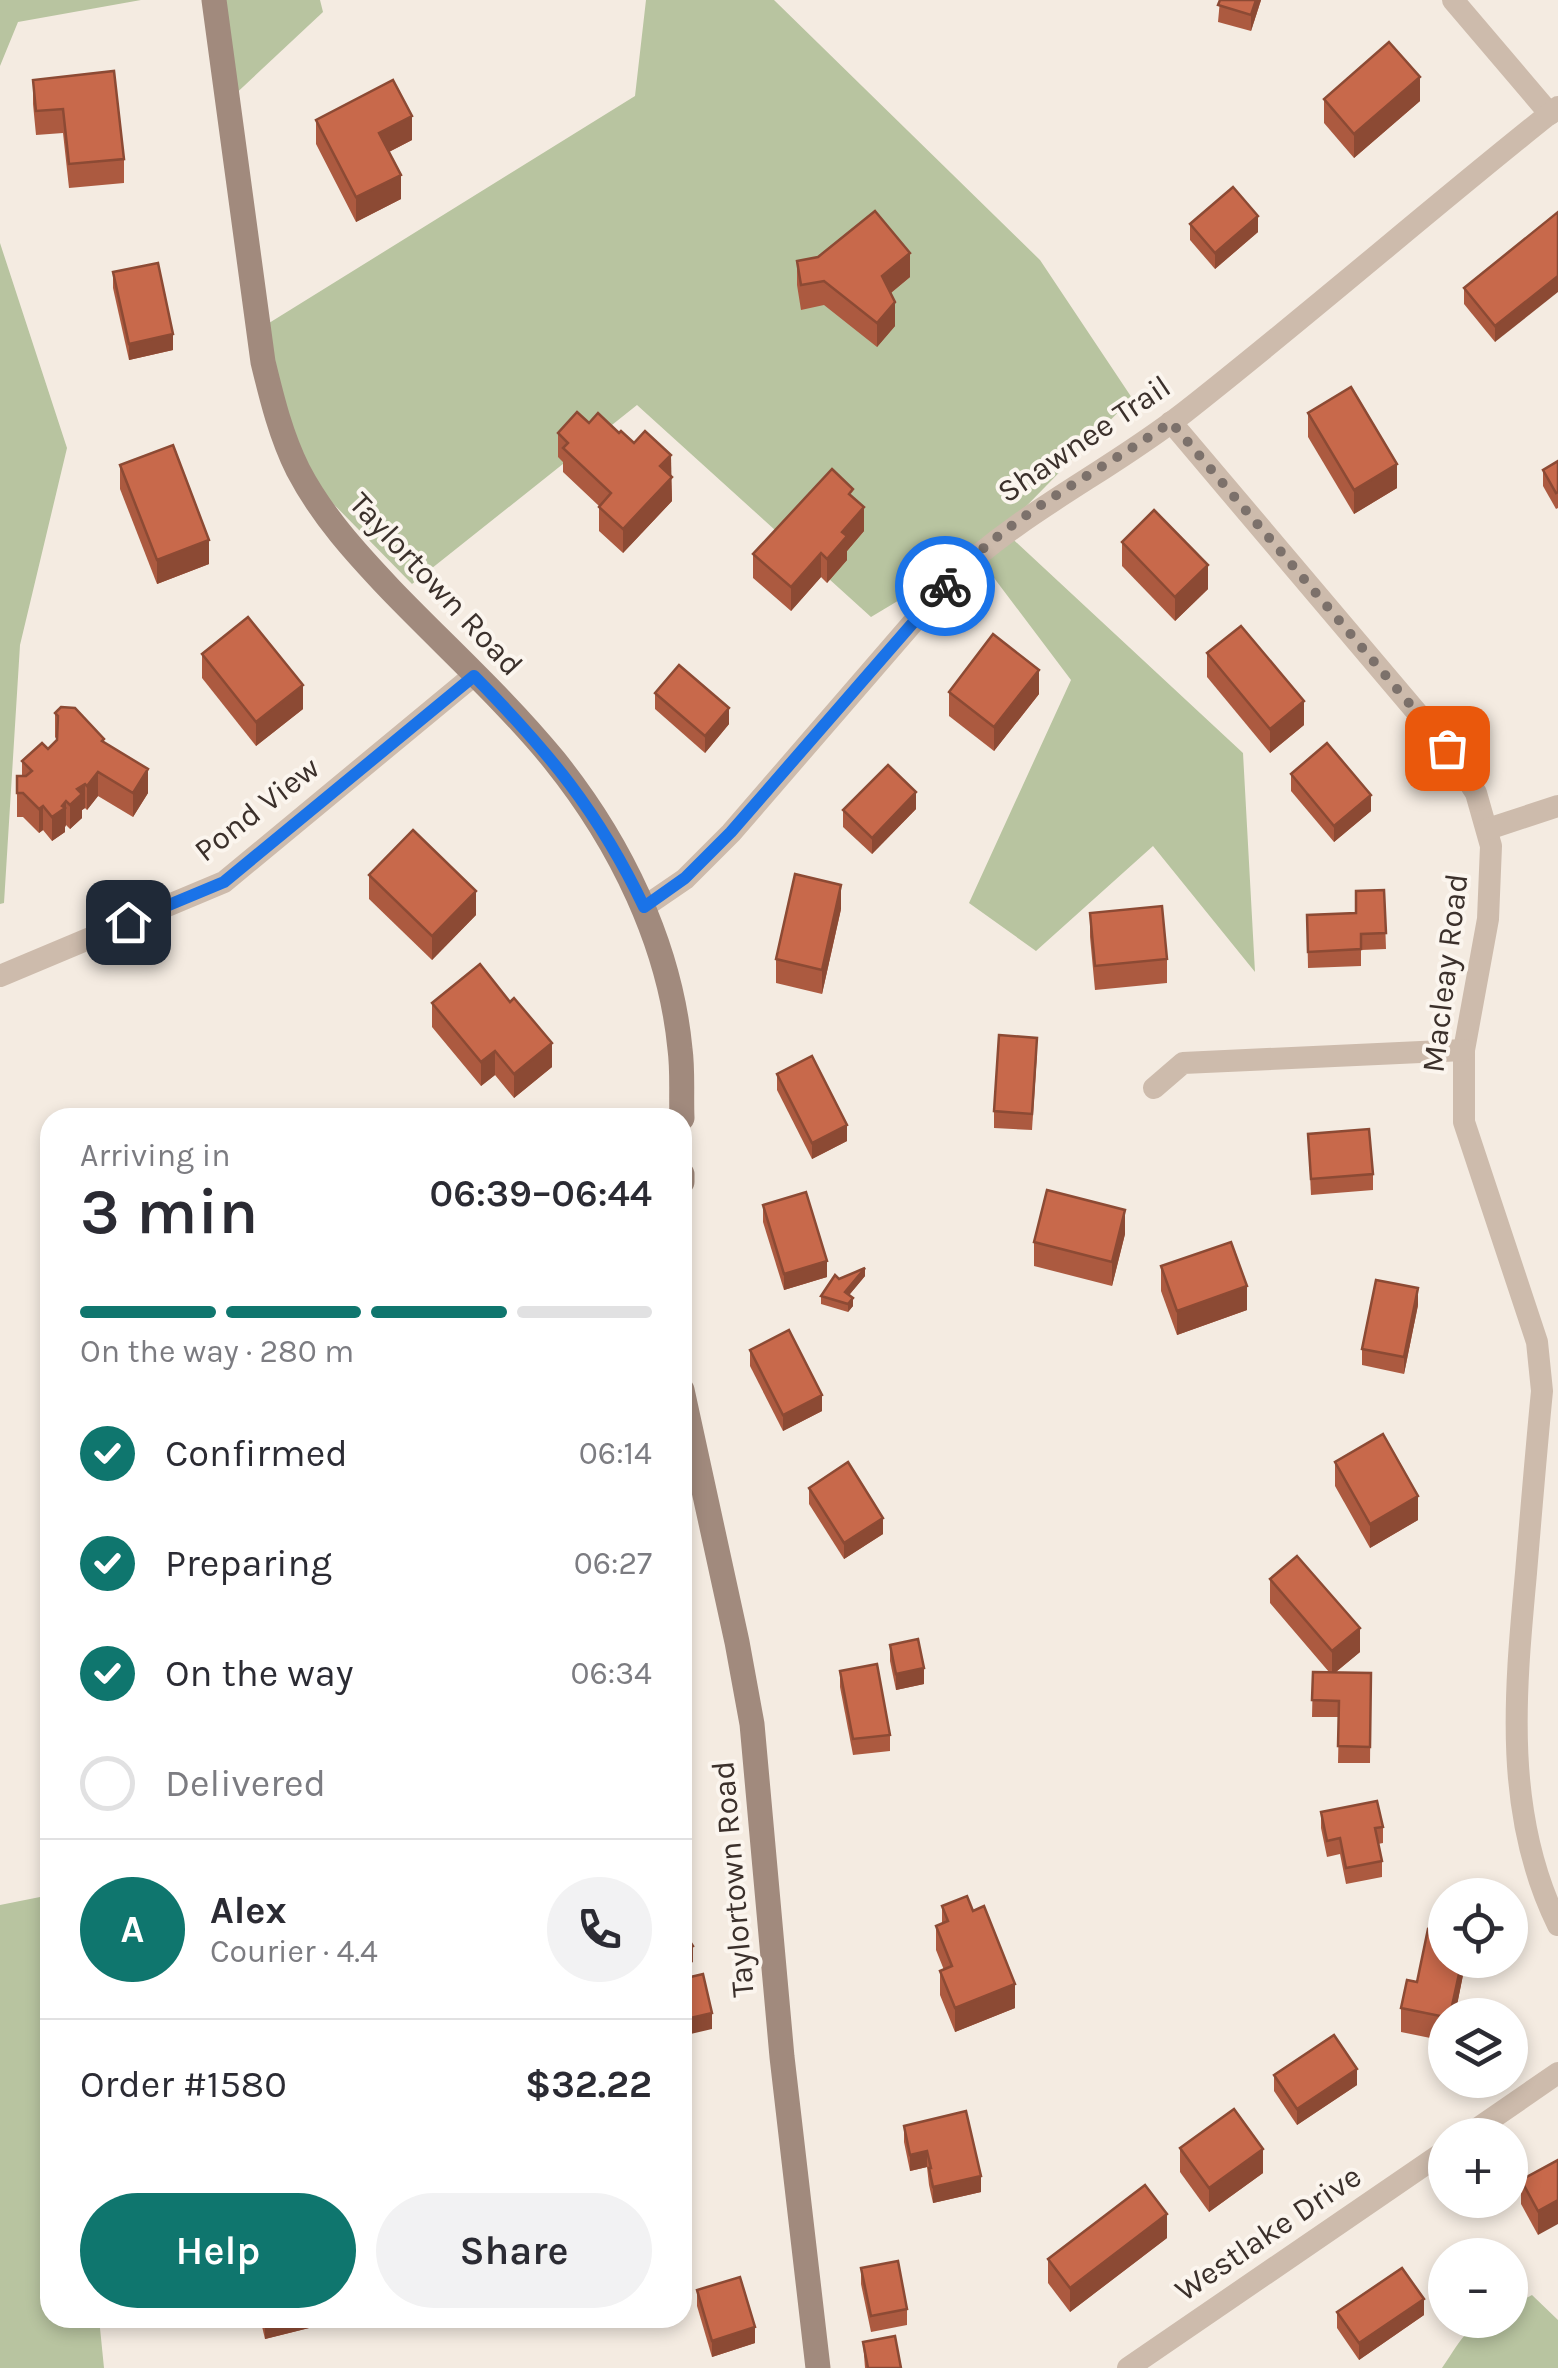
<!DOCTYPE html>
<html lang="en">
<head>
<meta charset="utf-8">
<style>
	body { margin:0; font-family:Karla,sans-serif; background:#f2f2f3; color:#2b2b33; height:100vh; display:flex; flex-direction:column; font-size:38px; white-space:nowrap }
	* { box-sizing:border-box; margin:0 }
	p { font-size:32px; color:#7c7c81 }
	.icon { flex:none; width:55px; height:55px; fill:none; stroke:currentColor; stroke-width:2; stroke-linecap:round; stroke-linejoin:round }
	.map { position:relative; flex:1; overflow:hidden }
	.panel { position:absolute; left:40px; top:1108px; width:652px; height:1220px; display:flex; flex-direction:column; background:#fff; border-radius:30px; box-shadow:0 5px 15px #0003 }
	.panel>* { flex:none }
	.fabs { position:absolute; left:1428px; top:1878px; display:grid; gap:20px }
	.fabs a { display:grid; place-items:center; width:100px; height:100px; border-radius:50%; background:#fff; box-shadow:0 5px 15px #0003; font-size:50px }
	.pin { position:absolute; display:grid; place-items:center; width:85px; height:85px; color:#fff; margin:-42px; border-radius:20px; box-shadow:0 5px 15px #0006 }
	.courier { position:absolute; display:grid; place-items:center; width:100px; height:100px; margin:-50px; border:8px solid #1a73e8; border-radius:50%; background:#fff; color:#222; box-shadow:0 2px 12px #0007 }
	.headline em { font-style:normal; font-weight:600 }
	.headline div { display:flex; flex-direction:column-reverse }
	.headline { display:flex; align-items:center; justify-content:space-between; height:170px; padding:0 40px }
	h1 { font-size:65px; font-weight:600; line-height:75px }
	.bar { display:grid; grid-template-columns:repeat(4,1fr); gap:15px 10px; align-content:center; height:120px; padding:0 40px }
	.bar i { height:12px; border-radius:8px; background:#e1e1e2 }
	.bar .on { background:#0f766e }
	.bar p { grid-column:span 4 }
	.line { display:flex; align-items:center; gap:25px; padding:0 40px; border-top:2px solid #e1e1e2 }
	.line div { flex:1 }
	.round { display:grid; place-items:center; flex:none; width:105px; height:105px; border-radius:52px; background:#f2f2f3 }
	ol { padding:0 40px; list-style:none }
	li { display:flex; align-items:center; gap:30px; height:110px }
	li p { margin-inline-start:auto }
	li .icon { padding:10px; border-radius:50%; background:#0f766e; color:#fff; stroke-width:4 }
	li:last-child { color:#7c7c81 }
	li i { width:55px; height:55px; border:5px solid #e1e1e2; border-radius:50% }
	.primary-button { display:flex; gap:20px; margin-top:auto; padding:20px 40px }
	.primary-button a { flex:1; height:115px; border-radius:60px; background:#0f766e; color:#fff; font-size:40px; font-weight:600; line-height:115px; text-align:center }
	.primary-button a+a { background:#f2f2f3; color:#2b2b33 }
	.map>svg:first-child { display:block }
	.green { fill:#b8c4a0 }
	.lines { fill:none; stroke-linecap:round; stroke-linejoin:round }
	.street { stroke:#cdbbac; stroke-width:22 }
	.secondary { stroke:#a18a7d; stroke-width:25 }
	.wall { fill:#ac5a40 }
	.shaded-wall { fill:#8c4a34 }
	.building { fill:#c8694b; stroke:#8c4a34; stroke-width:2.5 }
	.done { stroke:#7c716b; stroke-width:10; stroke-dasharray:0 18 }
	.route { stroke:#1a73e8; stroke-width:12 }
	.labels { text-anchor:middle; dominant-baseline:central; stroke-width:8; stroke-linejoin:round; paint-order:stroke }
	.street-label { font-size:32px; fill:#3b302b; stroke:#fbf5ee }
</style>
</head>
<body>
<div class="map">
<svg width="1558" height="2368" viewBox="0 0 1558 2368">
	<rect width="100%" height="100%" fill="#f4ebe1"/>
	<g class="green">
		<polygon points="0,0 141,0 18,22 0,66"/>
		<polygon points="216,0 320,0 323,12 229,100"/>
		<polygon points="646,0 774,0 1040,260 1132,398 1003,530 1243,753 1255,972 1153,846 1036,951 969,903 1071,680 976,554 871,617 637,405 412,584 306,476 261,328 635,96"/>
		<polygon points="0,243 67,448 20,645 4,903 0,904"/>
		<polygon points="50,1895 50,2138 40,2158 50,2172 50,2318 99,2318 104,2368 0,2368 0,1905"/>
		<path d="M 1532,2295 L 1558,2320 L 1558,2368 L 1442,2368 C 1465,2335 1467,2320 1510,2320 L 1510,2307 Z"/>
	</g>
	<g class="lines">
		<g class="street">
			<polyline points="1453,0 1550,114"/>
			<path d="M 1171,422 L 1447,748 L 1476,793 L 1491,846 L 1488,919 L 1464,1050 L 1464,1122 L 1537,1342 L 1542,1391 C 1536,1452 1531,1513 1526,1573 C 1515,1692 1503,1814 1558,1925"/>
			<polyline points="1488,829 1558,806"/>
			<path d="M 644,907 L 685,879 L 731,833 L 949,581 C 1022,511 1107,473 1185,412 C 1311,313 1432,207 1558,107"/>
			<polyline points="0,976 224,882 473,676"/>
			<polyline points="1154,1088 1183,1063 1464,1050"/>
			<polyline points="1468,2135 1558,2073"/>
			<polyline points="1128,2368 1445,2151"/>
		</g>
		<g class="secondary">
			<path d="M 214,0 L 263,362 C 272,399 281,436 298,470 C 322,516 356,553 391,590 C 445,646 505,700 554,760 C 620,842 670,944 680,1049 C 683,1071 681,1095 682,1118"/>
			<polyline points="682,1174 682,1182"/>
			<polyline points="682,1390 737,1642 752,1724 782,2057 818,2368"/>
		</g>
	</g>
	<g class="wall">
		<polygon points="1220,0 1261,0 1251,31 1218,22"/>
		<polygon points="33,80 124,159 124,183 69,188 63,133 36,135 33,104"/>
		<polygon points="1324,99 1420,101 1354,158 1324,123"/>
		<polygon points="316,120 412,140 389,152 401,199 356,222 316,144"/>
		<polygon points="1558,212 1495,342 1464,304 1464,288"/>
		<polygon points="1190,224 1258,232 1215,269 1190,240"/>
		<polygon points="797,261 910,277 891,293 895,326 877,347 824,305 801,310 797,285"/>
		<polygon points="113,272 173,350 129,360 113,288"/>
		<polygon points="1308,413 1397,488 1354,514 1308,437"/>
		<polygon points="589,423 619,433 671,476 672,501 623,553 599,531 599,506 563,472 563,462 558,457 558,433"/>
		<polygon points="1558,461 1558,508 1556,509 1543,486 1543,470"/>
		<polygon points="120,465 209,564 157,584 120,489"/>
		<polygon points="853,498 864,531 847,551 847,560 827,583 821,577 791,611 753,578 753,554"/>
		<polygon points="1122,542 1208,589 1175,621 1122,566"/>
		<polygon points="1207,653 1304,725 1270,753 1207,677"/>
		<polygon points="202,654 303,709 256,746 202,678"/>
		<polygon points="949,692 1039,694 994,751 949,716"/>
		<polygon points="655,693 729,724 705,753 655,709"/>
		<polygon points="55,713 104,742 148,793 133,817 98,796 87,810 85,808 82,810 82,818 70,829 66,825 65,827 65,832 52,841 43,830 39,833 23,817 17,817 17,776 22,776 22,761 48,749 57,740 55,737"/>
		<polygon points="1291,774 1371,811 1334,842 1291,791"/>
		<polygon points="916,809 872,854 843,827 843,810"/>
		<polygon points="369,875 476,915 432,960 369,899"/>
		<polygon points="1384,890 1386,949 1361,950 1361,966 1308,968 1307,915 1356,913"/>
		<polygon points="841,909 822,994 776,983 776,959"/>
		<polygon points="1090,913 1167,959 1167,983 1095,990 1090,937"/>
		<polygon points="432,1003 552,1067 514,1098 495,1075 481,1086 432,1027"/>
		<polygon points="1037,1054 1032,1130 994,1128 994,1111"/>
		<polygon points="777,1074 847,1141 812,1159 777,1090"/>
		<polygon points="1308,1134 1373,1174 1373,1190 1311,1195"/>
		<polygon points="763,1205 827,1277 784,1290 763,1222"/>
		<polygon points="1125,1234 1112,1286 1034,1266 1034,1242"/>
		<polygon points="1161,1266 1247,1310 1177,1335 1161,1291"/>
		<polygon points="865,1276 849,1295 853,1306 848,1312 821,1304 821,1296 839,1279"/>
		<polygon points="1418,1305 1404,1374 1362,1365 1362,1349"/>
		<polygon points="750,1350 822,1411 783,1431 750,1366"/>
		<polygon points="1335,1462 1418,1520 1370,1548 1335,1486"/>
		<polygon points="809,1488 883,1534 844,1559 809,1504"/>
		<polygon points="1270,1579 1360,1652 1336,1672 1371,1673 1370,1763 1338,1763 1339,1717 1312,1717 1313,1672 1329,1672 1270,1603"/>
		<polygon points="890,1645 924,1684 896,1690 890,1661"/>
		<polygon points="840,1671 890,1735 890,1751 853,1755 840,1687"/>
		<polygon points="1321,1812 1383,1827 1383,1843 1378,1844 1382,1861 1382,1877 1346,1884 1340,1854 1327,1857 1321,1828"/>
		<polygon points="942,1906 1015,2008 955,2032 940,1995 940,1971 944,1970 936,1950 936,1926 942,1923"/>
		<polygon points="1466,1960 1455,2015 1445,2015 1445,2041 1401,2032 1401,2008 1417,1982"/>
		<polygon points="1274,2075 1357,2085 1297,2125 1274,2091"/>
		<polygon points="904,2126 981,2192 933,2203 929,2185 927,2167 910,2171 904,2142"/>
		<polygon points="1180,2148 1263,2173 1209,2212 1180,2172"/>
		<polygon points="1558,2160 1538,2235 1521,2204 1521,2180"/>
		<polygon points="1167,2238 1070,2312 1048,2283 1048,2259"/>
		<polygon points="861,2268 907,2309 907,2325 871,2332 861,2284"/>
		<polygon points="697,2290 755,2343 712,2357 697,2306"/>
		<polygon points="1337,2312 1424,2315 1359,2360 1337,2328"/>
		<polygon points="260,2318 325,2318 325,2324 265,2339"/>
		<polygon points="863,2342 901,2368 865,2368"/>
	</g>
	<g class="shaded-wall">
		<polygon points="1256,0 1261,0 1251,31 1251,15"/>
		<polygon points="1420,77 1420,101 1354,158 1354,134"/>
		<polygon points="412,116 412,140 379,157 379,133"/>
		<polygon points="401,175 401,199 356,222 356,197"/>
		<polygon points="1258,216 1258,232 1215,269 1215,253"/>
		<polygon points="910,253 910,277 882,300 882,276"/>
		<polygon points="1558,276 1558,292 1495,342 1495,326"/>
		<polygon points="895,302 895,326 877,347 877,323"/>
		<polygon points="173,334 173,350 129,360 129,344"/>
		<polygon points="671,455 672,501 623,553 623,529 660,466"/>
		<polygon points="1397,464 1397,488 1354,514 1354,490"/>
		<polygon points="864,507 864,531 847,551 847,560 827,583 827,559 842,532"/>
		<polygon points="209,540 209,564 157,584 157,560"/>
		<polygon points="821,553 821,577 791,611 791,587"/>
		<polygon points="1208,565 1208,589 1175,621 1175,597"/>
		<polygon points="1039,670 1039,694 994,751 994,727"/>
		<polygon points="303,685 303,709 256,746 256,722"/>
		<polygon points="1304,701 1304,725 1270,753 1270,729"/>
		<polygon points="729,708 729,724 705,753 705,736"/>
		<polygon points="148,769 148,793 133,817 133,793"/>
		<polygon points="98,772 98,796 87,810 87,786"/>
		<polygon points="85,784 85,808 82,810 82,818 70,829 70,805 77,789"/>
		<polygon points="916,792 916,809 872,854 872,838"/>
		<polygon points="1371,795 1371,811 1334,842 1334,826"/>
		<polygon points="66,801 66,825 65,827 65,832 52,841 52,817"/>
		<polygon points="43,806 43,830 39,833 39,809"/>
		<polygon points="841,885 841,909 822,994 822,970"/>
		<polygon points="476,891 476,915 432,960 432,936"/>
		<polygon points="552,1043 552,1067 514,1098 514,1074"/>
		<polygon points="495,1051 495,1075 481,1086 481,1062"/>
		<polygon points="847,1125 847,1141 812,1159 812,1143"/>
		<polygon points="1125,1210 1125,1234 1112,1286 1112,1262"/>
		<polygon points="827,1261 827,1277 784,1290 784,1274"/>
		<polygon points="865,1268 865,1276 845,1300 845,1292"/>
		<polygon points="1247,1286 1247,1310 1177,1335 1177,1311"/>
		<polygon points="1418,1288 1418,1305 1404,1374 1404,1357"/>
		<polygon points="853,1298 853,1306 848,1312 848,1304"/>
		<polygon points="822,1395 822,1411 783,1431 783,1415"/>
		<polygon points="1418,1496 1418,1520 1370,1548 1370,1524"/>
		<polygon points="883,1518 883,1534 844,1559 844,1543"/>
		<polygon points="1360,1628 1360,1652 1332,1675 1332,1651"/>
		<polygon points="924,1668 924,1684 896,1690 896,1674"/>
		<polygon points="693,1946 693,1962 682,1969 682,1953"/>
		<polygon points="1462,1960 1466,1960 1455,2015 1450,2015"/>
		<polygon points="1015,1984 1015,2008 955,2032 955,2008"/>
		<polygon points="712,2013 712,2029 682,2036 682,2020"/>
		<polygon points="1357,2069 1357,2085 1297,2125 1297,2109"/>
		<polygon points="1263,2149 1263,2173 1209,2212 1209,2188"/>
		<polygon points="927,2151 927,2167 910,2171 910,2155"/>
		<polygon points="981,2176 981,2192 933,2203 933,2187"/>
		<polygon points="1558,2200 1558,2224 1538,2235 1538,2211"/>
		<polygon points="1167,2214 1167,2238 1070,2312 1070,2288"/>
		<polygon points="1424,2299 1424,2315 1359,2360 1359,2343"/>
		<polygon points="265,2318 325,2318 325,2324 265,2339"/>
		<polygon points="755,2327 755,2343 712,2357 712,2341"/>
	</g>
	<g class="building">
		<polygon points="1220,0 1256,0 1251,15 1218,5"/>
		<polygon points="1389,42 1420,77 1354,134 1324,99"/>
		<polygon points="114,71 124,159 69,164 63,109 36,111 33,80"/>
		<polygon points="393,80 412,116 379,133 401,175 356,197 316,120"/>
		<polygon points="1233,187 1258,216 1215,253 1190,224"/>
		<polygon points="875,211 910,253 882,276 895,302 877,323 824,281 801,285 797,261 818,257"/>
		<polygon points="1558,212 1558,276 1495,326 1464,288"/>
		<polygon points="158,263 173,334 129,344 113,272"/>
		<polygon points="1351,387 1397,464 1354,490 1308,413"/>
		<polygon points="577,412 589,423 598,413 619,433 621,431 634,443 645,431 671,455 660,466 672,477 623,529 599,507 611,493 563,448 568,443 558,433"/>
		<polygon points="173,445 209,540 157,560 120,465"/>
		<polygon points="1558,461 1558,492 1556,493 1543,470"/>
		<polygon points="832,469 853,489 849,494 864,507 842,532 847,536 827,559 821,553 791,587 753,554"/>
		<polygon points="1154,510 1208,565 1175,597 1122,542"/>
		<polygon points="248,617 303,685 256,722 202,654"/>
		<polygon points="1241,626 1304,701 1270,729 1207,653"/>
		<polygon points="993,634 1039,670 994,727 949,692"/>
		<polygon points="679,665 729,708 705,736 655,693"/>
		<polygon points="61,707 75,708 104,739 102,741 148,769 133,793 98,772 87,786 85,784 77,789 82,794 70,805 66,801 62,806 65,808 52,817 43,806 39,809 23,793 17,793 17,776 26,776 32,771 22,761 42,743 48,749 57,740 58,716 55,713"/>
		<polygon points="1327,743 1371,795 1334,826 1291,774"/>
		<polygon points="888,765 916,792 872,838 843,810"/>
		<polygon points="413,830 476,891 432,936 369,875"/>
		<polygon points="795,874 841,885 822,970 776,959"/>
		<polygon points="1384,890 1386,933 1361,934 1361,949 1308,952 1307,915 1356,913 1356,891"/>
		<polygon points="1162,906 1167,959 1095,966 1090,913"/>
		<polygon points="480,964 510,1002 514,998 552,1043 514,1074 495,1051 481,1062 432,1003"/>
		<polygon points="999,1035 1037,1038 1032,1114 994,1111"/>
		<polygon points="812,1056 847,1125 812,1143 777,1074"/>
		<polygon points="1369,1129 1373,1174 1311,1179 1308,1134"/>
		<polygon points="1047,1190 1125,1210 1112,1262 1034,1242"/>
		<polygon points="806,1192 827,1261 784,1274 763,1205"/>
		<polygon points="1231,1242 1247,1286 1177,1311 1161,1266"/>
		<polygon points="865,1268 845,1292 853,1298 848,1304 821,1296 835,1275 839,1279"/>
		<polygon points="1376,1280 1418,1288 1404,1357 1362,1349"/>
		<polygon points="789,1330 822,1395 783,1415 750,1350"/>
		<polygon points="1383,1434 1418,1496 1370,1524 1335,1462"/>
		<polygon points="848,1462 883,1518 844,1543 809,1488"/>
		<polygon points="1297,1556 1360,1628 1332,1651 1270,1579"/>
		<polygon points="918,1639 924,1668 896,1674 890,1645"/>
		<polygon points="877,1664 890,1735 853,1739 840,1671"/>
		<polygon points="1313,1672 1371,1673 1370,1747 1338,1746 1339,1701 1312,1700"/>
		<polygon points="1377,1801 1383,1827 1375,1828 1382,1861 1346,1868 1340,1838 1327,1841 1321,1812"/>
		<polygon points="967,1896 973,1911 984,1906 1015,1984 955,2008 940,1971 952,1966 936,1926 948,1921 942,1906"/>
		<polygon points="682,1929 693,1946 682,1953"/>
		<polygon points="1428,1929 1445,1932 1445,1960 1462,1960 1450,2015 1445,2015 1445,2017 1401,2008 1407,1980 1417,1982"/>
		<polygon points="703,1974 712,2013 682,2020 682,1979"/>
		<polygon points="1334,2035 1357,2069 1297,2109 1274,2075"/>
		<polygon points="1234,2109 1263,2149 1209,2188 1180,2148"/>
		<polygon points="966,2111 981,2176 933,2187 929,2168 931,2168 927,2151 910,2155 904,2126"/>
		<polygon points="1558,2160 1558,2200 1538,2211 1521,2180"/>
		<polygon points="1145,2185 1167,2214 1070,2288 1048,2259"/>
		<polygon points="898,2261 907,2309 871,2316 861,2268"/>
		<polygon points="1402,2268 1424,2299 1359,2343 1337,2312"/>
		<polygon points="740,2277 755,2327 712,2341 697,2290"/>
		<polygon points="895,2336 901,2368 868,2368 863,2342"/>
	</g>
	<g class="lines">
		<path class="done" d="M 945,586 C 1006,516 1095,475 1171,422 L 1447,748"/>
		<path class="route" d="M 128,922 L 224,882 L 474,676 C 547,750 599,812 644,907 L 685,878 L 731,832 L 945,586"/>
	</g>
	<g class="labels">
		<g class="street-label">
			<text transform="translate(1084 439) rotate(-34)">Shawnee Trail</text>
			<text transform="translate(436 584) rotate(47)">Taylortown Road</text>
			<text transform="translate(257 809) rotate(-38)">Pond View</text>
			<text transform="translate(1445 973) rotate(-83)">Macleay Road</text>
			<text transform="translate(733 1879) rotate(-95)">Taylortown Road</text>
			<text transform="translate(1268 2233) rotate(-34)">Westlake Drive</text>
		</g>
	</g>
</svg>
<div class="fabs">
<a><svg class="icon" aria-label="locate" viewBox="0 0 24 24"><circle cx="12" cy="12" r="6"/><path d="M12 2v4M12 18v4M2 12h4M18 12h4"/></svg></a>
<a><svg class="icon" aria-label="layers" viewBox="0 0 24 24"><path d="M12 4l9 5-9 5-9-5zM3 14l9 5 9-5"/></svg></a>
<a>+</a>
<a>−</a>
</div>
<div class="pin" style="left:1447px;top:748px;background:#ea580c"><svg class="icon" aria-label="bag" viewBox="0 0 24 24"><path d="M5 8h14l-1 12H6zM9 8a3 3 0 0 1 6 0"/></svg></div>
<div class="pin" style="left:128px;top:922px;background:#1f2937"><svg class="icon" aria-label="home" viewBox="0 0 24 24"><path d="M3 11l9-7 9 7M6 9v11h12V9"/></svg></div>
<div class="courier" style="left:945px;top:586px"><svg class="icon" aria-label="bike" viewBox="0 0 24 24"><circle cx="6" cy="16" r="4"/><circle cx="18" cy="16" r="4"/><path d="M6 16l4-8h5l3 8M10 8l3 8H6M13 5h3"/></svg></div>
<section class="panel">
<div class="headline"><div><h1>3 min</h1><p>Arriving in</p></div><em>06:39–06:44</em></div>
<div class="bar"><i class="on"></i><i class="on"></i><i class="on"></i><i></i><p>On the way · 280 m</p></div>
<ol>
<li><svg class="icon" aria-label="check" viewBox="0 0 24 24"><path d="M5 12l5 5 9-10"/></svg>Confirmed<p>06:14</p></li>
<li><svg class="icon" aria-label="check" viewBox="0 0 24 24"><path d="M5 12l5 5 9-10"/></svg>Preparing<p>06:27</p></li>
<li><svg class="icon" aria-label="check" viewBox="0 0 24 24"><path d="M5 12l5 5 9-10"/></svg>On the way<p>06:34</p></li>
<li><i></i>Delivered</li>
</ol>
<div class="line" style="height:180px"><b class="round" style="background:#0f766e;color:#fff">A</b><div><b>Alex</b><p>Courier · 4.4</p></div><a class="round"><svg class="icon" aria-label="phone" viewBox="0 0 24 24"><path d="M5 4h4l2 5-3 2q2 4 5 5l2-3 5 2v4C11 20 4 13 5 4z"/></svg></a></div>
<div class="line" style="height:130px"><div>Order #1580</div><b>$32.22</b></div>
<div class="primary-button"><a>Help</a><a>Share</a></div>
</section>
</div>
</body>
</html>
